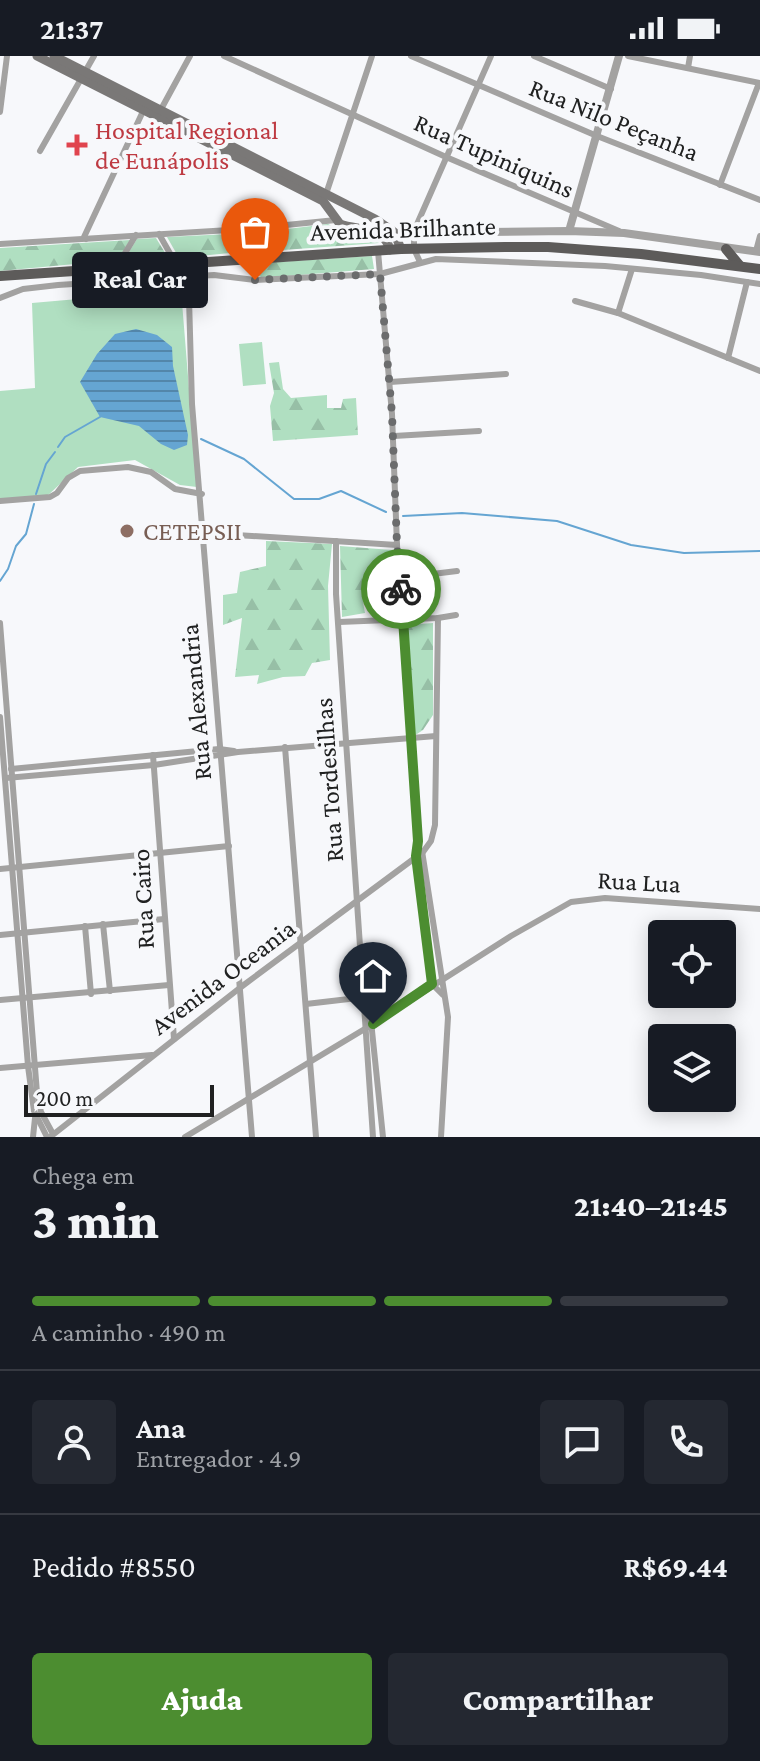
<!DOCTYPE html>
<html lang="pt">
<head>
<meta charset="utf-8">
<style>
	body { margin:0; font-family:"Crimson Pro",serif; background:#242831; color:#f1f3f6; height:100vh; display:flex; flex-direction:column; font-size:30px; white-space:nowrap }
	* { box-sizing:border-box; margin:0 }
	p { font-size:26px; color:#9ea1a6 }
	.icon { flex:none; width:44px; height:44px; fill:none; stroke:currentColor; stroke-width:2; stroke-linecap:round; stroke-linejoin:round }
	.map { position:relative; height:1081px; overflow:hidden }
	.drawer { display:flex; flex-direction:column; background:#171b24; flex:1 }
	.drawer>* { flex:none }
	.fabs { position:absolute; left:648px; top:864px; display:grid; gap:16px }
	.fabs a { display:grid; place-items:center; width:88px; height:88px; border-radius:8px; background:#171b24; box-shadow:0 4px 20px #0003; font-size:40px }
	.scale { position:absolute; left:24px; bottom:20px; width:190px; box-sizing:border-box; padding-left:8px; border:4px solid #202121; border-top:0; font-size:22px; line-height:28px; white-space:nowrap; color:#202121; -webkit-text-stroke:6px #f7f8fb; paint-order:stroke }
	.pin { position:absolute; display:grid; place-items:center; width:68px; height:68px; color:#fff; margin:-82px -34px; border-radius:50% 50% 50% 0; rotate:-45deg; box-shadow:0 0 8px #0007 }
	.pin .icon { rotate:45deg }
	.courier { position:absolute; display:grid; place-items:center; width:80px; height:80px; margin:-40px; border:6px solid #4c8d30; border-radius:50%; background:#fff; color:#222; box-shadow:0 2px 10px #0007 }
	.bubble { position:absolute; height:56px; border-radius:8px; background:#171b24; box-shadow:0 4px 20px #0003; font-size:26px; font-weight:800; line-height:56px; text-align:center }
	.headline em { font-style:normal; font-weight:800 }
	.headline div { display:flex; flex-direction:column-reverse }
	.headline { display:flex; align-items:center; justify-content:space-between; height:136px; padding:0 32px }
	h1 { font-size:52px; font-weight:800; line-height:60px }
	.bar { display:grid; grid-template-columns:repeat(4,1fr); gap:12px 8px; align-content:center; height:96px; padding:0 32px }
	.bar i { height:10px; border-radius:6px; background:#363941 }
	.bar .on { background:#4c8d30 }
	.bar p { grid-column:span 4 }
	.line { display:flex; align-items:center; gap:20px; padding:0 32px; border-top:2px solid #363941 }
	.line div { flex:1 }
	.round { display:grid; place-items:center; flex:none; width:84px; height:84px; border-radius:8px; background:#242831 }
	.button { display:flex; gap:16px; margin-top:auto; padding:16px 32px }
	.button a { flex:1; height:92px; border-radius:8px; background:#4c8d30; color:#fff; font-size:32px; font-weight:800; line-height:92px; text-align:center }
	.button a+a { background:#242831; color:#f1f3f6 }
	.status { display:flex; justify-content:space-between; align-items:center; height:56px; padding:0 40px; background:#171b24; direction:ltr }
	.status svg { height:22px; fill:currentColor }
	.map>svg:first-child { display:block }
	.green { fill:#b0dfc1 }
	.forest { fill:url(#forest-firs) }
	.water { fill:url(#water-rules) }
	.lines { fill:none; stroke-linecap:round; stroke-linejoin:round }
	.stream { stroke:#65a5d2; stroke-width:2 }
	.minor { stroke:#a3a2a1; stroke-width:6 }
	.tertiary { stroke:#a3a2a1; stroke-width:8 }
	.secondary { stroke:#7a7877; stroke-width:9 }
	.primary { stroke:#5d5b5a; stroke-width:10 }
	.done { stroke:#6b6c6d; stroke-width:8; stroke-dasharray:0 14.4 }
	.route { stroke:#4c8d30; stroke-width:10 }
	.health-dot { fill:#e0444e; stroke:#f7f8fb; stroke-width:3 }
	.education-dot { fill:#8d6e63; stroke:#f7f8fb; stroke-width:3 }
	.labels { text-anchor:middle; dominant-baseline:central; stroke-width:8; stroke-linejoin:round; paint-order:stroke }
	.street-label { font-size:26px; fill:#202121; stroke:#f7f8fb }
	.health-label { font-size:26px; fill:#be3a42; stroke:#f7f8fb; text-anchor:start }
	.education-label { font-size:26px; fill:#785e54; stroke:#f7f8fb; text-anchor:start }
</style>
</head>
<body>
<div class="status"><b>21:37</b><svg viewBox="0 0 49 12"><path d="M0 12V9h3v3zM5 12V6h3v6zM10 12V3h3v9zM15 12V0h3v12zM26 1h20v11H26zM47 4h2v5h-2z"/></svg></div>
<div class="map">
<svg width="760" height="1081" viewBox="0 0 760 1081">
	<defs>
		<pattern id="forest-firs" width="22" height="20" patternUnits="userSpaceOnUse" patternTransform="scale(2)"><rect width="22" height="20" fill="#b0dfc1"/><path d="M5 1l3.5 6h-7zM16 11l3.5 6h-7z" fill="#97bfa6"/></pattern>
		<pattern id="water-rules" width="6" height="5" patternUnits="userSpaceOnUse" patternTransform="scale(2)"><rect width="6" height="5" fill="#65a5d2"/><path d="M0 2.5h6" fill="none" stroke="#5386aa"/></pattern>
	</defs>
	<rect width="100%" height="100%" fill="#f7f8fb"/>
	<g class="green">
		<polygon points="181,234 197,431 180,429 135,404 78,411 44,443 0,443 0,335 35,332 32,247"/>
		<polygon points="262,286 266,328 243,330 239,288"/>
	</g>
	<g class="forest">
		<polygon points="328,168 348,178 376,179 379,187 256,196 254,177"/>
		<polygon points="230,178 232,192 230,197 179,202 167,181"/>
		<polygon points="156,182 167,200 124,204 137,183"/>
		<polygon points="130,184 118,204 0,215 0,192"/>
		<polygon points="372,200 374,213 263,222 258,219 262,207"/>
		<polygon points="279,306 283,333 291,342 327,339 327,352 341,352 343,343 356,342 358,379 273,385 270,350 274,337 269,307"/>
		<polygon points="266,485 332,488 328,530 330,604 312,607 305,620 283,621 257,628 259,619 235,621 242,562 223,569 223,539 237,537 240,516 266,510"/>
		<polygon points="340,490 392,494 398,550 390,549 388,529 368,531 363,546 365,557 342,561"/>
		<polygon points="433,567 433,659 423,674 414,680 407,569"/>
	</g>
	<polygon class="water" points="136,273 157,279 172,291 173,310 188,379 187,389 174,394 161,388 139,370 100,361 80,326 97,298 115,278"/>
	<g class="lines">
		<g class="stream">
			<polyline points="201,383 244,403 294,443 319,443 341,435 386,456"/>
			<polyline points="58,391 65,381 100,361"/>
			<polyline points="36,438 46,408 55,396"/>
			<polyline points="403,460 462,457 557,465 631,489 684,497 760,495"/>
			<polyline points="0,525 8,513 16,490 26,478 34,448"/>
		</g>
		<g class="minor">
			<polyline points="224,0 446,101 619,175"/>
			<polyline points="411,0 597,80 760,144"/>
			<polyline points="534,0 611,33"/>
			<polyline points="628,0 760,27"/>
			<polyline points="688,12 690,0"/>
			<polyline points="0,56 7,0"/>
			<polyline points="159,57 190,0"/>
			<polyline points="40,95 94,0"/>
			<polyline points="720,129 759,27"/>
			<polyline points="325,141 372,0"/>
			<polyline points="246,173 251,203"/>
			<polyline points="159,178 176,208"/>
			<polyline points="86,183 84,181 145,51"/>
			<polyline points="0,188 246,173 336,164"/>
			<polyline points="378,195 392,358 397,489 418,785 416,800 432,928 443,939"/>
			<polyline points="756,195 760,180"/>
			<polyline points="420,206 414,193 414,175 491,0"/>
			<polyline points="188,207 192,348 252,1081"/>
			<polyline points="116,212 136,179"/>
			<polyline points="0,242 23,233 58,229 214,219 255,224 380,218 436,203 605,210 701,219 760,228"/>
			<polyline points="575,245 618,257 760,315"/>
			<polyline points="618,257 632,213"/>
			<polyline points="728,302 747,226"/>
			<polyline points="390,326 506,318"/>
			<polyline points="394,380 479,375"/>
			<polyline points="0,445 50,441 57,437 68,422 80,415 128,411 151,416 175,433 202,438"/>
			<polyline points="204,477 397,489"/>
			<polyline points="336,485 336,538 373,1081"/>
			<polyline points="400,522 457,515"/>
			<polyline points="339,566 438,562 456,559"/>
			<polyline points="0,567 37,1037 41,1056 53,1078"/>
			<polyline points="0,661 28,1010 34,1055 47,1081"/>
			<polyline points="285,691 316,1081"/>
			<polyline points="153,699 174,983"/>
			<polyline points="11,713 219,693 234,695"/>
			<polyline points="6,722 154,709 238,696 436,680"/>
			<polyline points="422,795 448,961 441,1081"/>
			<polyline points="0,813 229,790"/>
			<polyline points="103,868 110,935"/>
			<polyline points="85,870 91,938"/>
			<polyline points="0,879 164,863"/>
			<polyline points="0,944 169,929"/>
			<polyline points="306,948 366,941"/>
			<polyline points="371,965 383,1081"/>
			<polyline points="0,1012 152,999"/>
			<polyline points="33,1081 35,1062"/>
			<polyline points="50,1081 241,931 423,796 431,785 435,769 438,562"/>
			<polyline points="185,1081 373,968 511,880 571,846 605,842 760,853"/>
		</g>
		<g class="tertiary">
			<polyline points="569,175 619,0"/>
			<polyline points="391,177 569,175 624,177 760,196"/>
		</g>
		<g class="secondary">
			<path d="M 37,0 L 323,145 L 340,168 C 359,175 384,170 390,194"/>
			<polyline points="54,0 375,163 394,176 401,193"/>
		</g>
		<g class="primary">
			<polyline points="726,193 740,210"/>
			<polyline points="0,220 401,193 505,191 548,191 641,198 760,213"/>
		</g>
	</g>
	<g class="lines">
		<polyline class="done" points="255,224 380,218 392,358 397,489 401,533"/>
		<polyline class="route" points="373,968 432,928 416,800 418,785 401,533"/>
	</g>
	<path class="health-dot" d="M73 77h8v8h8v8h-8v8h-8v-8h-8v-8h8z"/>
	<circle class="education-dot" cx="127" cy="475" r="8"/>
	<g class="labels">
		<g class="street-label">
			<text transform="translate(614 64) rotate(22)">Rua Nilo Peçanha</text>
			<text transform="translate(494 100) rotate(24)">Rua Tupiniquins</text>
			<text transform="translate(403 173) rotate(-2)">Avenida Brilhante</text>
			<text transform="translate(196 646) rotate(-95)">Rua Alexandria</text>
			<text transform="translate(329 724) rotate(-94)">Rua Tordesilhas</text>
			<text transform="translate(639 826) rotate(3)">Rua Lua</text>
			<text transform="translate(143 843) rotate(-93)">Rua Cairo</text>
			<text transform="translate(223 921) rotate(-37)">Avenida Oceania</text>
		</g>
		<g class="health-label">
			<text x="95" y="74">Hospital Regional<tspan x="95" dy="30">de Eunápolis</tspan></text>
		</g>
		<g class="education-label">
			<text x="143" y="475">CETEPSII</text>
		</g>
	</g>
</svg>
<div class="fabs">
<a><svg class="icon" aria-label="locate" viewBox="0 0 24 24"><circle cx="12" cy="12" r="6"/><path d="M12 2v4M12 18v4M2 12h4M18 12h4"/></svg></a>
<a><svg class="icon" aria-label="layers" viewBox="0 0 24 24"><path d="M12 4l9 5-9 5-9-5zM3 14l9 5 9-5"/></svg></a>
</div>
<div class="scale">200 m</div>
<div class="pin" style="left:255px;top:224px;background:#ea580c"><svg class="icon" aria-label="bag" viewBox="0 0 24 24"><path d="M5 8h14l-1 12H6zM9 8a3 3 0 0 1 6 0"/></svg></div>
<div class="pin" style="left:373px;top:968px;background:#1f2937"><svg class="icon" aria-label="home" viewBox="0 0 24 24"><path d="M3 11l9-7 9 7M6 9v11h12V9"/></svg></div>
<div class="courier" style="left:401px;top:533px"><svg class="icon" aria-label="bike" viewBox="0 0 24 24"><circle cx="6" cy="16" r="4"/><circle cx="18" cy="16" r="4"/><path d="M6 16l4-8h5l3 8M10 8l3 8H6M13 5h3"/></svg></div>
<div class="bubble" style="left:72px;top:196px;width:136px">Real Car</div>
</div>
<section class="drawer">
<div class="headline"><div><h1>3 min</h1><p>Chega em</p></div><em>21:40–21:45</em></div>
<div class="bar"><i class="on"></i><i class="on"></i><i class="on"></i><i></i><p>A caminho · 490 m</p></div>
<div class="line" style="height:144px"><a class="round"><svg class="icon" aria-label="person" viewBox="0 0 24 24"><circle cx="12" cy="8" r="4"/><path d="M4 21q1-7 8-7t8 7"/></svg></a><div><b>Ana</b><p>Entregador · 4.9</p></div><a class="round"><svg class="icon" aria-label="chat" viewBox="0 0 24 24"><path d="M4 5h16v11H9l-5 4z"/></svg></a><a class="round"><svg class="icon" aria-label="phone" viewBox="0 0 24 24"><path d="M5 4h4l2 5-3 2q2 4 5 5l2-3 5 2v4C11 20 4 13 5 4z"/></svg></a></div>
<div class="line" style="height:104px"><div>Pedido #8550</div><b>R$69.44</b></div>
<div class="button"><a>Ajuda</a><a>Compartilhar</a></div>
</section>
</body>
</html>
